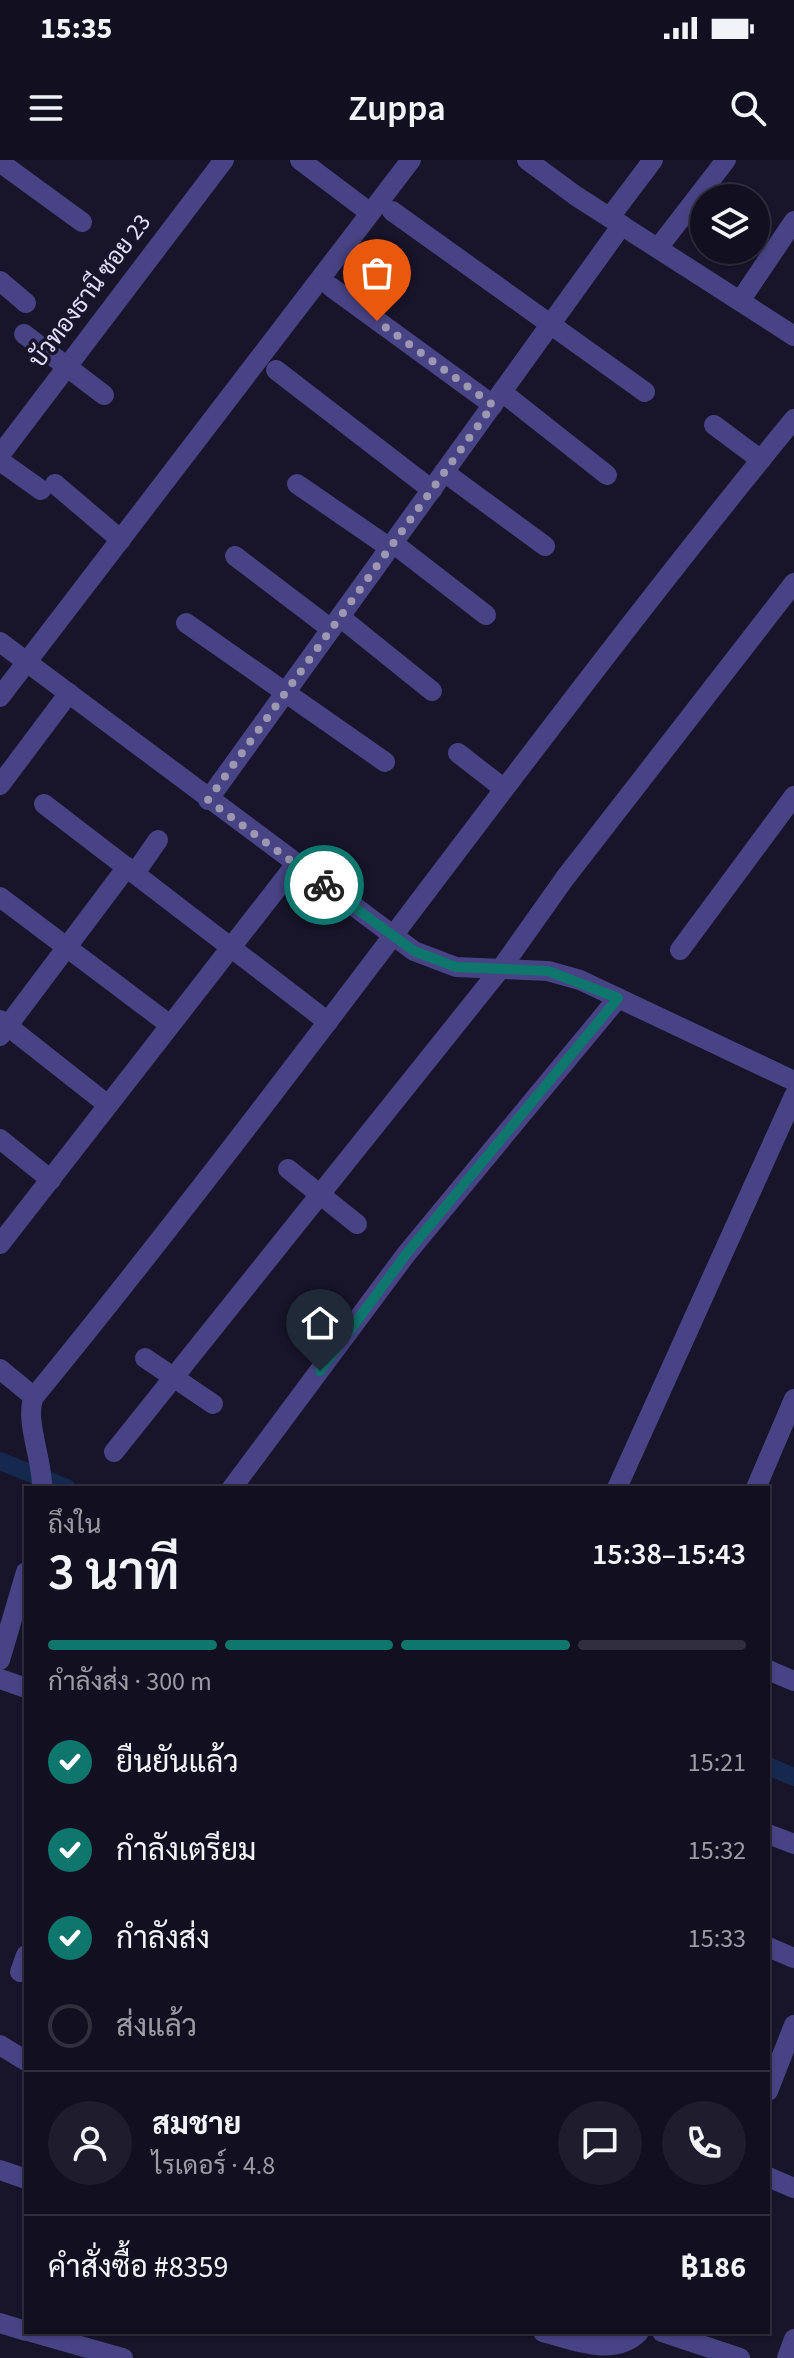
<!DOCTYPE html>
<html lang="th">
<head>
<meta charset="utf-8">
<style>
	body { margin:0; font-family:"Source Sans 3",Sarabun,sans-serif; background:#1f1d2d; color:#f1f3f6; height:100vh; display:flex; flex-direction:column; font-size:30px; white-space:nowrap }
	* { box-sizing:border-box; margin:0 }
	p { font-size:26px; color:#9c9ca5 }
	.icon { flex:none; width:44px; height:44px; fill:none; stroke:currentColor; stroke-width:2; stroke-linecap:round; stroke-linejoin:round }
	.map { position:relative; flex:1; overflow:hidden }
	.panel { position:absolute; left:24px; top:1326px; width:746px; height:848px; display:flex; flex-direction:column; background:#120f20; border-radius:0px; box-shadow:0 2px 6px #0004,0 0 0 2px #312f3e }
	.panel>* { flex:none }
	.tools { position:absolute; left:690px; top:24px; display:grid; gap:16px }
	.tools a { display:grid; place-items:center; width:80px; height:80px; border-radius:50%; background:#120f20; box-shadow:0 2px 6px #0004,0 0 0 2px #312f3e; font-size:40px }
	.pin { position:absolute; display:grid; place-items:center; width:68px; height:68px; color:#fff; margin:-82px -34px; border-radius:50% 50% 50% 0; rotate:-45deg; box-shadow:0 0 8px #0007 }
	.pin .icon { rotate:45deg }
	.courier { position:absolute; display:grid; place-items:center; width:80px; height:80px; margin:-40px; border:6px solid #0f766e; border-radius:50%; background:#fff; color:#222; box-shadow:0 2px 10px #0007 }
	.head em { font-style:normal; font-weight:600 }
	.head div { display:flex; flex-direction:column-reverse }
	.head { display:flex; align-items:center; justify-content:space-between; height:136px; padding:0 24px }
	h1 { font-size:52px; font-weight:600; line-height:60px }
	.bar { display:grid; grid-template-columns:repeat(4,1fr); gap:12px 8px; align-content:center; height:96px; padding:0 24px }
	.bar i { height:10px; border-radius:6px; background:#312f3e }
	.bar .selected { background:#0f766e }
	.bar p { grid-column:span 4 }
	.line { display:flex; align-items:center; gap:20px; padding:0 24px; border-top:2px solid #312f3e }
	.line div { flex:1 }
	.round { display:grid; place-items:center; flex:none; width:84px; height:84px; border-radius:42px; background:#1f1d2d }
	ol { padding:0 24px; list-style:none }
	li { display:flex; align-items:center; gap:24px; height:88px }
	li p { margin-inline-start:auto }
	li .icon { padding:8px; border-radius:50%; background:#0f766e; color:#fff; stroke-width:4 }
	li:last-child { color:#9c9ca5 }
	li i { width:44px; height:44px; border:4px solid #312f3e; border-radius:50% }
	.status { display:flex; justify-content:space-between; align-items:center; height:56px; padding:0 40px; background:#120f20; direction:ltr }
	.status svg { height:22px; fill:currentColor }
	header { display:flex; justify-content:space-between; align-items:center; height:104px; padding:0 24px; background:#120f20; font-size:36px; font-weight:600 }
	.map>svg:first-child { display:block }
	.lines { fill:none; stroke-linecap:round; stroke-linejoin:round }
	.canal { stroke:#15284d; stroke-width:18 }
	.minor { stroke:#484384; stroke-width:20 }
	.done { stroke:#9d98b2; stroke-width:8; stroke-dasharray:0 14.4 }
	.route { stroke:#0f766e; stroke-width:10 }
	.labels { text-anchor:middle; dominant-baseline:central; stroke-width:7; stroke-linejoin:round; paint-order:stroke }
	.street-label { font-size:24px; fill:#e4dffc; stroke:#18142a }
</style>
</head>
<body>
<div class="status"><b>15:35</b><svg viewBox="0 0 49 12"><path d="M0 12V9h3v3zM5 12V6h3v6zM10 12V3h3v9zM15 12V0h3v12zM26 1h20v11H26zM47 4h2v5h-2z"/></svg></div>
<header><svg class="icon" aria-label="menu" viewBox="0 0 24 24"><path d="M4 6h16M4 12h16M4 18h16"/></svg>Zuppa<svg class="icon" aria-label="search" viewBox="0 0 24 24"><circle cx="10" cy="10" r="6"/><path d="M15 15l6 6"/></svg></header>
<div class="map">
<svg width="794" height="2198" viewBox="0 0 794 2198">
	<rect width="100%" height="100%" fill="#18142a"/>
	<g class="lines">
		<g class="canal">
			<polyline points="0,1301 67,1328"/>
			<polyline points="768,1606 794,1617"/>
		</g>
		<g class="minor">
			<polyline points="300,0 369,52"/>
			<polyline points="527,0 576,36 794,176"/>
			<polyline points="1,3 82,62"/>
			<polyline points="392,51 645,232"/>
			<polyline points="610,57 653,0"/>
			<polyline points="658,88 726,0"/>
			<polyline points="0,121 26,143"/>
			<polyline points="331,127 493,245"/>
			<polyline points="740,141 794,61"/>
			<polyline points="24,174 104,235"/>
			<polyline points="276,210 432,330"/>
			<polyline points="502,232 607,315"/>
			<polyline points="714,265 761,300"/>
			<polyline points="0,295 224,0"/>
			<polyline points="0,301 41,330"/>
			<polyline points="444,312 545,386"/>
			<polyline points="55,324 121,380"/>
			<polyline points="297,324 390,388"/>
			<polyline points="393,383 486,455"/>
			<polyline points="235,396 331,469"/>
			<polyline points="340,457 432,531"/>
			<polyline points="186,463 385,602"/>
			<polyline points="0,482 414,791 456,807 548,811 580,820 794,921"/>
			<polyline points="0,537 411,0"/>
			<polyline points="458,593 503,628"/>
			<polyline points="0,625 69,533"/>
			<polyline points="208,640 622,65"/>
			<polyline points="44,644 328,862"/>
			<polyline points="135,713 158,680"/>
			<polyline points="0,737 170,865"/>
			<polyline points="680,790 794,636"/>
			<polyline points="0,860 108,945"/>
			<polyline points="0,876 127,707"/>
			<polyline points="0,979 51,1020"/>
			<polyline points="288,1009 357,1064"/>
			<polyline points="0,1084 296,704"/>
			<polyline points="145,1198 213,1244"/>
			<polyline points="0,1209 34,1237"/>
			<polyline points="114,1292 502,807 565,718 794,423"/>
			<path d="M 42,1328 C 43,1301 24,1259 34,1237 C 296,917 532,579 794,259"/>
			<polyline points="232,1328 407,1093 618,838"/>
			<polyline points="617,1328 794,936"/>
			<polyline points="756,1328 794,1239"/>
			<polyline points="0,1500 26,1412"/>
			<polyline points="768,1510 794,1521"/>
			<polyline points="0,1519 26,1528"/>
			<polyline points="768,1674 794,1684"/>
			<polyline points="768,1787 794,1798"/>
			<polyline points="20,1812 26,1795"/>
			<polyline points="0,1885 26,1901"/>
			<polyline points="768,1931 794,1865"/>
			<polyline points="0,2010 26,2019"/>
			<polyline points="768,2017 794,2028"/>
			<polyline points="0,2163 26,2171"/>
			<polyline points="31,2172 123,2198"/>
			<path d="M 543,2172 C 573,2180 614,2198 639,2172"/>
			<polyline points="662,2172 740,2198"/>
			<polyline points="787,2198 794,2179"/>
		</g>
	</g>
	<g class="lines">
		<polyline class="done" points="324,725 208,640 493,245 377,161"/>
		<polyline class="route" points="320,1211 407,1093 618,838 548,811 456,807 414,791 324,725"/>
	</g>
	<g class="labels">
		<g class="street-label">
			<text transform="translate(90 131) rotate(-53)">บัวทองธานี ซอย 23</text>
		</g>
	</g>
</svg>
<div class="tools">
<a><svg class="icon" aria-label="layers" viewBox="0 0 24 24"><path d="M12 4l9 5-9 5-9-5zM3 14l9 5 9-5"/></svg></a>
</div>
<div class="pin" style="left:377px;top:161px;background:#ea580c"><svg class="icon" aria-label="bag" viewBox="0 0 24 24"><path d="M5 8h14l-1 12H6zM9 8a3 3 0 0 1 6 0"/></svg></div>
<div class="pin" style="left:320px;top:1211px;background:#1f2937"><svg class="icon" aria-label="home" viewBox="0 0 24 24"><path d="M3 11l9-7 9 7M6 9v11h12V9"/></svg></div>
<div class="courier" style="left:324px;top:725px"><svg class="icon" aria-label="bike" viewBox="0 0 24 24"><circle cx="6" cy="16" r="4"/><circle cx="18" cy="16" r="4"/><path d="M6 16l4-8h5l3 8M10 8l3 8H6M13 5h3"/></svg></div>
<section class="panel">
<div class="head"><div><h1>3 นาที</h1><p>ถึงใน</p></div><em>15:38–15:43</em></div>
<div class="bar"><i class="selected"></i><i class="selected"></i><i class="selected"></i><i></i><p>กำลังส่ง · 300 m</p></div>
<ol>
<li><svg class="icon" aria-label="check" viewBox="0 0 24 24"><path d="M5 12l5 5 9-10"/></svg>ยืนยันแล้ว<p>15:21</p></li>
<li><svg class="icon" aria-label="check" viewBox="0 0 24 24"><path d="M5 12l5 5 9-10"/></svg>กำลังเตรียม<p>15:32</p></li>
<li><svg class="icon" aria-label="check" viewBox="0 0 24 24"><path d="M5 12l5 5 9-10"/></svg>กำลังส่ง<p>15:33</p></li>
<li><i></i>ส่งแล้ว</li>
</ol>
<div class="line" style="height:144px"><a class="round"><svg class="icon" aria-label="person" viewBox="0 0 24 24"><circle cx="12" cy="8" r="4"/><path d="M4 21q1-7 8-7t8 7"/></svg></a><div><b>สมชาย</b><p>ไรเดอร์ · 4.8</p></div><a class="round"><svg class="icon" aria-label="chat" viewBox="0 0 24 24"><path d="M4 5h16v11H9l-5 4z"/></svg></a><a class="round"><svg class="icon" aria-label="phone" viewBox="0 0 24 24"><path d="M5 4h4l2 5-3 2q2 4 5 5l2-3 5 2v4C11 20 4 13 5 4z"/></svg></a></div>
<div class="line" style="height:104px"><div>คำสั่งซื้อ #8359</div><b>฿186</b></div>
</section>
</div>
</body>
</html>
